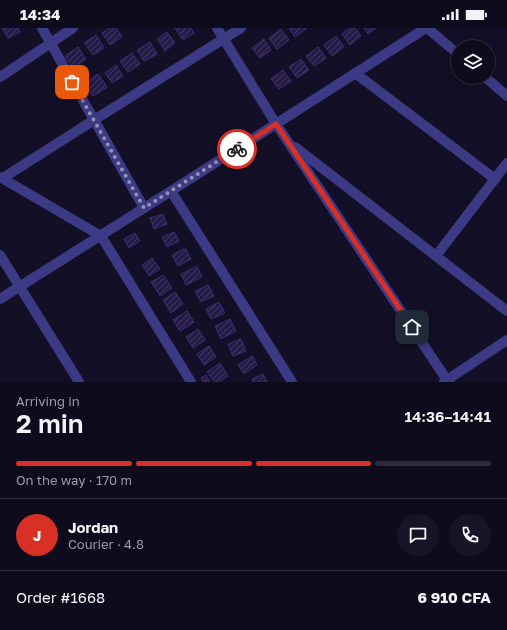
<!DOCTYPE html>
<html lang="en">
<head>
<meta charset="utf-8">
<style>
	body { margin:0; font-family:"Golos Text",sans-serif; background:#171425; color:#f1f3f6; height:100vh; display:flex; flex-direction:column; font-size:15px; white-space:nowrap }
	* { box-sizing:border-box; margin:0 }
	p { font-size:13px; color:#9b9ba3 }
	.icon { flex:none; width:22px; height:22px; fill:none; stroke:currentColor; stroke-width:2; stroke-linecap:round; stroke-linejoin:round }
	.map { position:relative; height:354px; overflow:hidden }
	.drawer { display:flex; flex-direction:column; background:#0e0b1c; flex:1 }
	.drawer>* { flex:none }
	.tools { position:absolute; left:451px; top:12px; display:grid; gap:8px }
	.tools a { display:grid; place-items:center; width:44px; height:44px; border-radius:50%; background:#0e0b1c; box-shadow:0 2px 10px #0003,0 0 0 1px #2e2b3b; font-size:20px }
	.pin { position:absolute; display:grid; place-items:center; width:34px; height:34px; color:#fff; margin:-17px; border-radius:8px; box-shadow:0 2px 6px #0006 }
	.courier { position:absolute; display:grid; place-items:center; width:40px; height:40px; margin:-20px; border:3px solid #d93025; border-radius:50%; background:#fff; color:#222; box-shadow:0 1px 5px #0007 }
	.head em { font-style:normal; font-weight:600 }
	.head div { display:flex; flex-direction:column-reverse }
	.head { display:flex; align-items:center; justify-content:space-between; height:68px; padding:0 16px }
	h1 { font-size:26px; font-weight:600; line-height:30px }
	.bar { display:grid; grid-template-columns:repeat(4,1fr); gap:6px 4px; align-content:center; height:48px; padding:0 16px }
	.bar i { height:5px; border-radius:3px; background:#2e2b3b }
	.bar .current { background:#d93025 }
	.bar p { grid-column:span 4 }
	.line { display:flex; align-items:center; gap:10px; padding:0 16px; border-top:1px solid #2e2b3b }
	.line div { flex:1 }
	.round { display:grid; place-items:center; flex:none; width:42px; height:42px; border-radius:21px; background:#171425 }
	.status { display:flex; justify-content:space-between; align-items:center; height:28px; padding:0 20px; background:#0e0b1c; direction:ltr }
	.status svg { height:11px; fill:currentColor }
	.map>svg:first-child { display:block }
	.building { fill:url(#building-hatch); stroke:#3b2d73 }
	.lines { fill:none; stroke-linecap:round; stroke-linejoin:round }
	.minor { stroke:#3d3a85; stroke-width:10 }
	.done { stroke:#948fb3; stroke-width:4; stroke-dasharray:0 7.2 }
	.route { stroke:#d93025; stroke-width:5 }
</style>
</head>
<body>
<div class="status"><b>14:34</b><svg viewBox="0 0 49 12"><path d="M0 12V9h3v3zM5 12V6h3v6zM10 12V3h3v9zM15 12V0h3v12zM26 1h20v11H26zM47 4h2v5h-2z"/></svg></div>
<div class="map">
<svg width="507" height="354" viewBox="0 0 507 354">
	<defs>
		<pattern id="building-hatch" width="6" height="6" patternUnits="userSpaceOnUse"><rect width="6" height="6" fill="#241b47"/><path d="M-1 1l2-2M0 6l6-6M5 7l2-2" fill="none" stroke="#433b63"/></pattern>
	</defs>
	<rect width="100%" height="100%" fill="#130f26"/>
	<g class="building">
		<polygon points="2,0 18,0 20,4 8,10"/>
		<polygon points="109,0 116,0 122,9 110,17 102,5"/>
		<polygon points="175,0 191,0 194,5 183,12"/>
		<polygon points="289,0 307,0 295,9"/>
		<polygon points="350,0 355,0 361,8 350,17 342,6"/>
		<polygon points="364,0 376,0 368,6"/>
		<polygon points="281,1 289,12 277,21 269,10"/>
		<polygon points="167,4 175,15 165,23 157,11"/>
		<polygon points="96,7 104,20 93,27 84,15"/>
		<polygon points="336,8 344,19 332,28 324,17"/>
		<polygon points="264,11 271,22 260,30 252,20"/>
		<polygon points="150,14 157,26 144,33 137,22"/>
		<polygon points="78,19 86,31 73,40 65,28"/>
		<polygon points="318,19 326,30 314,38 306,28"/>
		<polygon points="132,25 140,36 128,44 120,33"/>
		<polygon points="301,31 309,42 297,50 289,39"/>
		<polygon points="116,37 123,48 112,55 105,45"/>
		<polygon points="283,42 291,53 279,61 271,51"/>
		<polygon points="98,46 107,59 93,68 85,55"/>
		<polygon points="163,186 167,196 154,201 150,190"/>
		<polygon points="174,204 179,213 167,219 162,209"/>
		<polygon points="135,205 140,213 129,220 124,211"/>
		<polygon points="185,220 191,231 178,238 172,227"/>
		<polygon points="152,230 160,241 149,248 142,237"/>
		<polygon points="197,238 202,249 186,257 181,246"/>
		<polygon points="163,247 172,260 160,268 151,254"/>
		<polygon points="208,257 214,268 201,274 195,263"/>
		<polygon points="175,264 183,276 171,285 163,272"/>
		<polygon points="219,274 225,285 211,291 206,281"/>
		<polygon points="187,283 194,294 180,303 173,292"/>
		<polygon points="230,291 236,303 221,311 215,298"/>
		<polygon points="198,301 205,312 193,320 186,309"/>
		<polygon points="241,311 246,323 233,328 228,316"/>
		<polygon points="209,318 216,329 204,337 197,326"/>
		<polygon points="252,328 257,337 244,346 238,337"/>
		<polygon points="220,335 228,348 219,354 214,354 207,344"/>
		<polygon points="263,346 267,354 253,354 252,351"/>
		<polygon points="206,347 210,354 203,354 201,350"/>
	</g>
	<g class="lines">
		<g class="minor">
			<polyline points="42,0 144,180"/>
			<polyline points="217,0 276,96 447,352 449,354"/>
			<polyline points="427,0 458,26"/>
			<polyline points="355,45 495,151"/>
			<polyline points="0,49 73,0"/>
			<polyline points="485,49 507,68"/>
			<polyline points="295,119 507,283"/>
			<polyline points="0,149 101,208 191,354"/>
			<polyline points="3,150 94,92 241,0"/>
			<polyline points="171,163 292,354"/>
			<polyline points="0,227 79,354"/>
			<polyline points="436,228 507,135"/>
			<polyline points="0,271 171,163 426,0"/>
			<polyline points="444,354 507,312"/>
		</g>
	</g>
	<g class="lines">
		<polyline class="done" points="72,54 144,180 237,121"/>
		<polyline class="route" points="237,121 276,96 412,299"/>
	</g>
</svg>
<div class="tools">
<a><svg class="icon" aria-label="layers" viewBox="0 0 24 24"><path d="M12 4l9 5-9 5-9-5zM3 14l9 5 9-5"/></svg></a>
</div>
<div class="pin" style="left:72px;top:54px;background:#ea580c"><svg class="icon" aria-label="bag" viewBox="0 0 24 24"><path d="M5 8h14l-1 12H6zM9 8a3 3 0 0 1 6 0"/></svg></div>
<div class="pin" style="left:412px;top:299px;background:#1f2937"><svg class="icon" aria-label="home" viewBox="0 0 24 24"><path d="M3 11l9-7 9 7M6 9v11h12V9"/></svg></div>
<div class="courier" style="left:237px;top:121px"><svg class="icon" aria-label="bike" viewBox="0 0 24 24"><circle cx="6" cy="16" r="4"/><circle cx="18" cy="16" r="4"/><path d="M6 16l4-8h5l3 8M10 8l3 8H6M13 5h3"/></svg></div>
</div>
<section class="drawer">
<div class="head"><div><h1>2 min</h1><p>Arriving in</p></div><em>14:36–14:41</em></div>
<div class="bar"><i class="current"></i><i class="current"></i><i class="current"></i><i></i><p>On the way · 170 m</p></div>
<div class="line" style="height:72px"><b class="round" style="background:#d93025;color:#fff">J</b><div><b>Jordan</b><p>Courier · 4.8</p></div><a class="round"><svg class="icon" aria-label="chat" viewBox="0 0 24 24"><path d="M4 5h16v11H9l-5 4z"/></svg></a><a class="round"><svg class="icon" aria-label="phone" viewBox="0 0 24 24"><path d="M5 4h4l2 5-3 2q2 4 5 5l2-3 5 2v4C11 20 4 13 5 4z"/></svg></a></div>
<div class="line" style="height:52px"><div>Order #1668</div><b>6 910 CFA</b></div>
</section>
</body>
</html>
